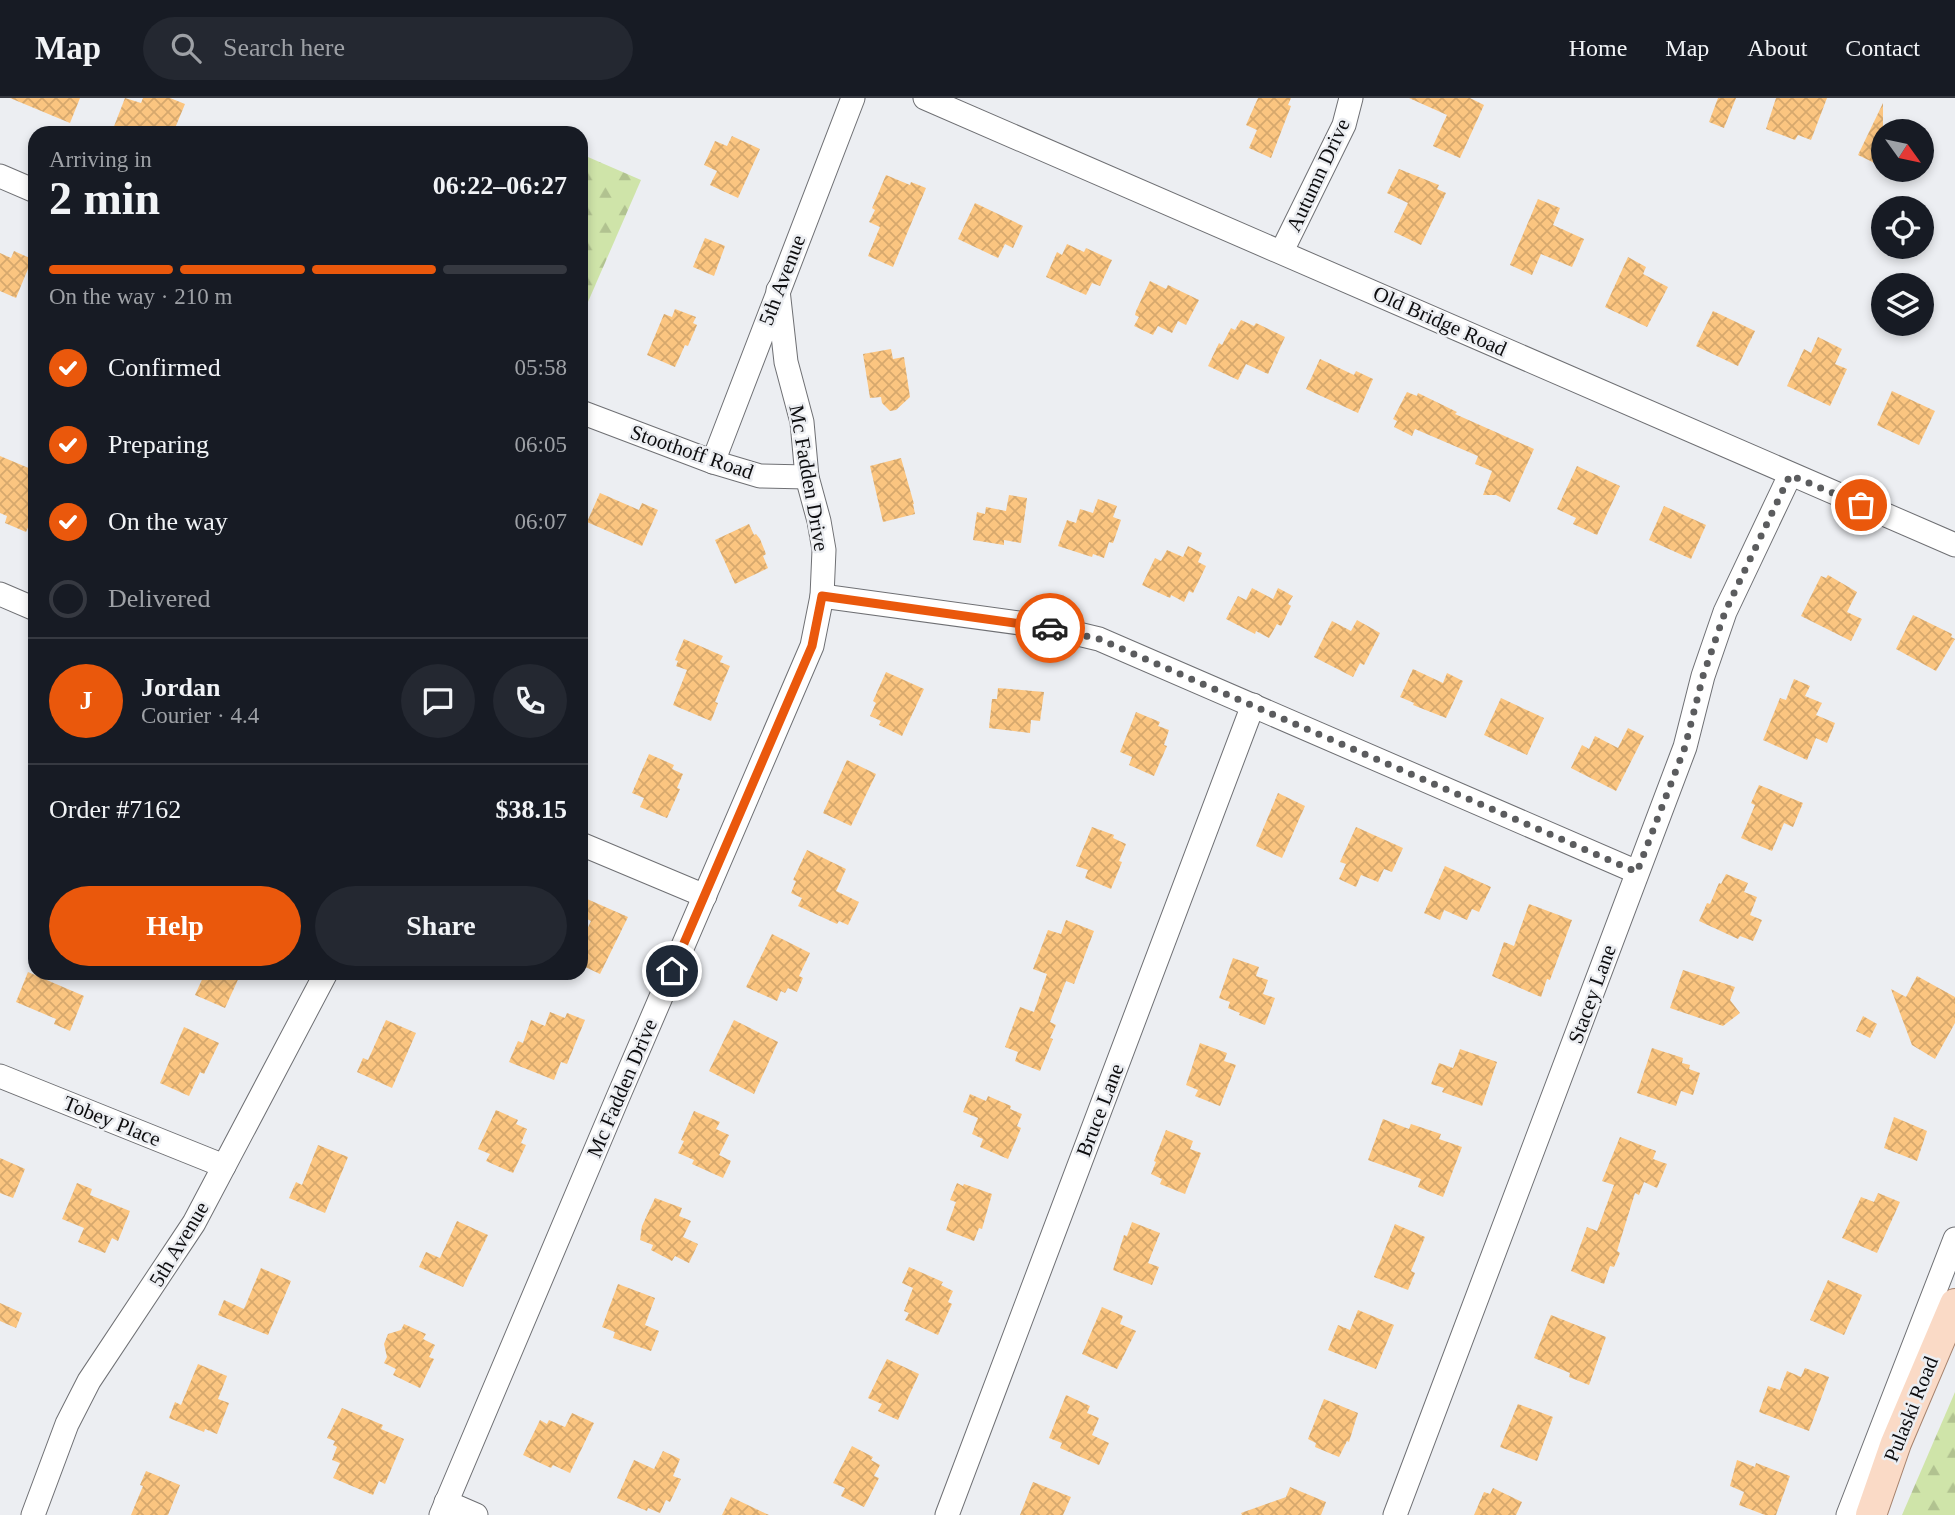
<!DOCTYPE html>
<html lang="en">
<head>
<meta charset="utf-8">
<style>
	body { margin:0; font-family:Georgia,serif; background:#242831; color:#f1f3f6; height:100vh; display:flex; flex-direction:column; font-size:26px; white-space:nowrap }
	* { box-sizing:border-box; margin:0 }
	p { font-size:23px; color:#9ea1a6 }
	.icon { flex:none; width:38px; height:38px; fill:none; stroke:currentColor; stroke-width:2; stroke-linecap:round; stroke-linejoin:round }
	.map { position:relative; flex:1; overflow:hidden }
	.panel { position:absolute; left:28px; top:28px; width:560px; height:854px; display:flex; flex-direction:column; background:#171b24; border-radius:21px; box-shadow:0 4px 10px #0003 }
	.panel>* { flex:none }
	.needle { width:46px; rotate:123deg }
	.fabs { position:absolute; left:1871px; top:21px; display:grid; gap:14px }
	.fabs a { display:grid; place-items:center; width:63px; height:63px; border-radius:50%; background:#171b24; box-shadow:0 4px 10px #0003; font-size:35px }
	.pin { position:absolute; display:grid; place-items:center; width:60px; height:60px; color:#fff; margin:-30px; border:4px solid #fff; border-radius:50%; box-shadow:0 2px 7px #0007 }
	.courier { position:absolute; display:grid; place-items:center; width:70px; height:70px; margin:-35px; border:5px solid #ea580c; border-radius:50%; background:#fff; color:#222; box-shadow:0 2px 9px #0007 }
	.headline em { font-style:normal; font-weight:700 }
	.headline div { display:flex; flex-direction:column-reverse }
	.headline { display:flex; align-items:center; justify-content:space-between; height:119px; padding:0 21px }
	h1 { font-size:46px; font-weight:700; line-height:52px }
	.bar { display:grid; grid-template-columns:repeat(4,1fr); gap:10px 7px; align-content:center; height:84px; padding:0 21px }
	.bar i { height:9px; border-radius:5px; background:#363941 }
	.bar .active { background:#ea580c }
	.bar p { grid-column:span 4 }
	.line { display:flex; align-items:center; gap:18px; padding:0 21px; border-top:2px solid #363941 }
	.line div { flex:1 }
	.round { display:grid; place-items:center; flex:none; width:74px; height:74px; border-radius:37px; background:#242831 }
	ol { padding:0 21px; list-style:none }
	li { display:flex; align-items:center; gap:21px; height:77px }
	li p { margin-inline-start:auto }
	li .icon { padding:7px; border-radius:50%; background:#ea580c; color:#fff; stroke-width:4 }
	li:last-child { color:#9ea1a6 }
	li i { width:38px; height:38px; border:4px solid #363941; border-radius:50% }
	.button { display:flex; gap:14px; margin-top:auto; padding:14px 21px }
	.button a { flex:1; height:80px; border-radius:42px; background:#ea580c; color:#fff; font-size:28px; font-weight:700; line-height:80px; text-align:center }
	.button a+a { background:#242831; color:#f1f3f6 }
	header { display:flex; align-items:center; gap:42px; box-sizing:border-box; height:98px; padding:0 35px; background:#171b24; border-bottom:2px solid #363941 }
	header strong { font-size:33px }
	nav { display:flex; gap:38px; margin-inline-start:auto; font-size:24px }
	.search { width:490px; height:63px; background:#242831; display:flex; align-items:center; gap:18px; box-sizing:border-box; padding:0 24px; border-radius:38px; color:#9ea1a6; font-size:26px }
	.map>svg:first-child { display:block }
	.forest { fill:url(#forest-firs) }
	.building { fill:url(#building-cross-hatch) }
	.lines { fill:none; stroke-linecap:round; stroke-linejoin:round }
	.minor-casing { stroke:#6f7074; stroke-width:25 }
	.major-casing { stroke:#a5826d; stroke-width:32 }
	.minor { stroke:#fff; stroke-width:23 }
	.major { stroke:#fadac6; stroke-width:30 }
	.done { stroke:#5b5c5e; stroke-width:7; stroke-dasharray:0 12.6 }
	.route { stroke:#ea580c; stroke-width:9 }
	.labels { text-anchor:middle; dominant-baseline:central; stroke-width:5; stroke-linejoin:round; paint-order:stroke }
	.street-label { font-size:21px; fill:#0d0d0f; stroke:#eceef2 }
</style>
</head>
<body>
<header>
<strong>Map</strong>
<div class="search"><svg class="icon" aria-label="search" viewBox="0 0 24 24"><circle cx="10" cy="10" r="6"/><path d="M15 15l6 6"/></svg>Search here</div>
<nav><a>Home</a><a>Map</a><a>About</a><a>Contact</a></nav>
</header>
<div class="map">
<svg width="1955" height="1417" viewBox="0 0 1955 1417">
	<defs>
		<pattern id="forest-firs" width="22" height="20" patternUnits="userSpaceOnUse" patternTransform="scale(1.75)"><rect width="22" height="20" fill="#cfe4a9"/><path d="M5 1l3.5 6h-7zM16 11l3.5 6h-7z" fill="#b1c290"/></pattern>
		<pattern id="building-cross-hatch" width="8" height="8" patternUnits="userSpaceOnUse" patternTransform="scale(1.75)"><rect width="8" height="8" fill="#fbc580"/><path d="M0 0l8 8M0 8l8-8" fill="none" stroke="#d6a86d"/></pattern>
	</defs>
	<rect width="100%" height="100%" fill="#eceef2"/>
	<g class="forest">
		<polygon points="581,56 641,82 581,220"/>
		<polygon points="1955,1294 1955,1417 1902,1417"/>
	</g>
	<g class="building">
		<polygon points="10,0 80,0 70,25"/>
		<polygon points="125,0 141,5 143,0 170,0 185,6 173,35 122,35 113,31"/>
		<polygon points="1258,0 1291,0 1288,7 1291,8 1271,60 1249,50 1257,32 1246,27"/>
		<polygon points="1409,0 1470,0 1484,7 1460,60 1433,48 1447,17"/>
		<polygon points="1718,0 1736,0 1724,30 1709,24"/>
		<polygon points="1776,0 1827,0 1811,42 1798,37 1795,42 1766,31"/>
		<polygon points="1883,5 1883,69 1858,57"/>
		<polygon points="732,38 760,51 738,100 710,87 717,73 704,67 715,43 727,48"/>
		<polygon points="1399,71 1439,87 1437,91 1446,95 1421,147 1394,134 1408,105 1387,95"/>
		<polygon points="886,77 910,87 911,84 926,90 893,169 868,158 880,129 869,124 875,112 872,110"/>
		<polygon points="1538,101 1560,110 1553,127 1584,141 1572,169 1541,156 1532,177 1510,167"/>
		<polygon points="975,105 1023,128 1013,150 1005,146 998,160 958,141"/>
		<polygon points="705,140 725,148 714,178 693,169"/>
		<polygon points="1067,146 1084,154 1086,150 1112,162 1100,188 1092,185 1086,197 1046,179 1057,154 1062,157"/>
		<polygon points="14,153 32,161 16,200 0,193 0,155 11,160"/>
		<polygon points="1628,159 1646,169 1643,176 1668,189 1647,229 1605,209"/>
		<polygon points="1150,183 1166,191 1168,187 1199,202 1186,227 1178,223 1172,235 1158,228 1153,237 1134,228 1139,219 1135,217 1136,213"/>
		<polygon points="675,211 696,219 693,225 697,227 688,248 685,247 675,269 647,257 664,216 672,219"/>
		<polygon points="1713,213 1755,233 1738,268 1696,248"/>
		<polygon points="1241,222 1254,228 1256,225 1285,239 1268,276 1246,266 1238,282 1208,268 1219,245 1222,247 1231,230 1235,232"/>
		<polygon points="1818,239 1842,251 1835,266 1847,271 1830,308 1787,288 1804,251 1811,255"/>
		<polygon points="891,251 893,261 904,259 910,299 896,312 890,313 882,305 881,299 870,300 863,256"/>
		<polygon points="1320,261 1354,277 1356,273 1373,281 1358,315 1306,291"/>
		<polygon points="1892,293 1935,313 1919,347 1877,327"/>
		<polygon points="1407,294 1417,298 1418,295 1457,314 1455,316 1534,351 1510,404 1496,397 1483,397 1492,373 1475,366 1478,358 1415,331 1412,338 1394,329 1397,323 1393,321"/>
		<polygon points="0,358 31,371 35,380 35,413 26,434 5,425 7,418 0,415"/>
		<polygon points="901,360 914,406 913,406 915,416 883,424 870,368"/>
		<polygon points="1577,368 1620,388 1597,437 1573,426 1576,420 1557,411"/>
		<polygon points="600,395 639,412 642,405 658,412 642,448 587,424"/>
		<polygon points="1009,397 1027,400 1021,445 1004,442 1004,447 973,442 977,414 985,416 986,409 1006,413"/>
		<polygon points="1098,401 1117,408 1113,419 1121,422 1113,445 1109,444 1104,460 1093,456 1092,459 1058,448 1067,422 1076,425 1080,411 1093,415"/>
		<polygon points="1664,408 1706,427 1691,461 1649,442"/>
		<polygon points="749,426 754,437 756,436 760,441 766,456 763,458 768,470 735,486 715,442"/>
		<polygon points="1188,448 1202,455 1198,464 1206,468 1193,495 1189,493 1184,504 1171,497 1170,500 1142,487 1155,460 1161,463 1167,452 1183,459"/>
		<polygon points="1828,477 1857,494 1847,514 1862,521 1851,543 1801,518 1821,478 1826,480"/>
		<polygon points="1252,490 1273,501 1278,490 1293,498 1288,506 1291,508 1281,528 1277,526 1269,540 1256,533 1255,536 1226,521 1238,498 1246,502"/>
		<polygon points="1913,517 1952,536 1951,539 1955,541 1936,573 1896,551"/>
		<polygon points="1357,522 1380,535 1364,567 1360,565 1353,579 1314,559 1332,523 1351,533"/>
		<polygon points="684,541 723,558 720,564 730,568 715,604 718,605 711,623 673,607 687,572 676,568 678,563 675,562"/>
		<polygon points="1413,571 1443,585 1447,575 1463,583 1446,620 1413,607 1414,605 1400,599"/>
		<polygon points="886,574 924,591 902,638 879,627 881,623 870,618 876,605 873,603"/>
		<polygon points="1794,581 1810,588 1805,598 1822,605 1816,617 1835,625 1827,645 1816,640 1807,662 1763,642 1780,600 1786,602"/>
		<polygon points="998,590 1044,594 1040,623 1031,622 1030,635 989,630 992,601 997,601"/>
		<polygon points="1501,600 1544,620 1527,657 1484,637"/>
		<polygon points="1136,614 1160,624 1158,628 1169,632 1164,647 1167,648 1154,678 1129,667 1132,659 1120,654"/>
		<polygon points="1628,630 1644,638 1616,693 1571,670 1582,647 1589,651 1595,638 1618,650"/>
		<polygon points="649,656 674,667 672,671 683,676 677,690 680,691 667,720 640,709 644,700 632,695"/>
		<polygon points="847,662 876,676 851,728 823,715"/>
		<polygon points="1759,687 1803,705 1793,729 1784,725 1772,753 1741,740 1755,707 1751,705"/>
		<polygon points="1278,695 1305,708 1282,760 1256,748"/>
		<polygon points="1092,729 1114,737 1113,740 1126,746 1119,763 1122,764 1111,791 1085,780 1088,772 1076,768"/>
		<polygon points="1356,729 1403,750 1392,774 1384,771 1378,784 1361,777 1356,789 1339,781 1346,766 1340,764"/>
		<polygon points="807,752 846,771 836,793 859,804 848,827 839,823 837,826 798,808 802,800 791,795 796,783 793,782"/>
		<polygon points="1445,768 1491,789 1479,814 1472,811 1467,822 1444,812 1440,822 1424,815"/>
		<polygon points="1726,776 1748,785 1744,794 1757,799 1750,817 1762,822 1753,843 1740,838 1738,841 1699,823 1707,805 1710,806 1719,785 1721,786"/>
		<polygon points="587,801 628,819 600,876 581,867 581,844 591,823 581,818"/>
		<polygon points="1529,806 1572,822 1550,882 1547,881 1541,899 1492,878 1504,844 1514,848"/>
		<polygon points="1066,822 1094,833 1074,886 1066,883 1050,924 1056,927 1050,940 1053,941 1040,973 1015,963 1018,954 1005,949 1020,909 1034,914 1047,876 1033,871 1048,832 1061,836"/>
		<polygon points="772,836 810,855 799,878 803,880 797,894 788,890 785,895 781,893 777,903 746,889"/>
		<polygon points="1233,860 1259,869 1256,878 1268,882 1263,896 1275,900 1265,927 1239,917 1240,915 1228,910 1230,904 1219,900"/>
		<polygon points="1683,872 1735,889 1730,902 1740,915 1723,928 1670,910"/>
		<polygon points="28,874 84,898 70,933 54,926 56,921 16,904"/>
		<polygon points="205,875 241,875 225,910 195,897"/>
		<polygon points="1917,878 1955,899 1955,925 1935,961 1912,947 1891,891 1906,899"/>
		<polygon points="550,914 565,920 567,915 585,922 567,966 561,964 554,982 509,964 518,943 523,945 531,922 545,928"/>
		<polygon points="1863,918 1877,926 1870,940 1856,933"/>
		<polygon points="386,922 416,935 392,990 357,974 363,960 368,962"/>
		<polygon points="734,922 778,944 754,996 709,973"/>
		<polygon points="184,929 219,945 204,976 200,974 189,998 160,985"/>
		<polygon points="1200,945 1227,955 1224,963 1236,967 1220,1008 1195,998 1198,992 1186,987"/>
		<polygon points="1652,950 1683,960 1682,965 1690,967 1689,971 1700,975 1693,997 1681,993 1676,1008 1637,995"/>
		<polygon points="1460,951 1497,964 1482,1008 1442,994 1444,990 1431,986 1439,965 1453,970"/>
		<polygon points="970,996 986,1003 988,998 1011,1008 1010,1011 1022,1016 1017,1028 1021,1030 1008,1061 980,1049 983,1041 972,1036 978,1020 963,1014"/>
		<polygon points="496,1012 518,1022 516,1026 527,1031 521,1045 526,1047 513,1075 486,1063 490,1056 478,1051"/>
		<polygon points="694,1013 720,1024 716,1031 729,1037 719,1057 731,1063 723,1080 692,1066 694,1062 678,1055 684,1043 681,1042"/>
		<polygon points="1894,1019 1927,1033 1917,1063 1884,1050"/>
		<polygon points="1383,1021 1409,1031 1411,1026 1441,1036 1439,1041 1462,1049 1443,1099 1418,1089 1421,1081 1368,1062"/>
		<polygon points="1166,1032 1193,1043 1190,1051 1201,1055 1185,1096 1160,1086 1162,1081 1151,1076 1156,1064 1154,1063"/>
		<polygon points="1620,1039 1656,1053 1653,1061 1667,1066 1657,1090 1644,1084 1639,1097 1635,1095 1617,1153 1620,1155 1614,1169 1610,1168 1604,1186 1571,1173 1587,1129 1597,1133 1614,1087 1602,1083"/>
		<polygon points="318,1047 348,1059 325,1115 289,1100 296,1084 302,1087"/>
		<polygon points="0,1060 25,1071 13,1100 0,1095"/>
		<polygon points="77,1085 92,1091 90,1097 130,1113 118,1143 112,1140 105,1155 78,1144 84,1130 62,1121"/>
		<polygon points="957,1085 963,1088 964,1086 992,1096 982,1131 979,1130 974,1143 946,1132 956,1104 950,1102"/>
		<polygon points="1878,1095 1900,1104 1877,1155 1842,1140 1861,1099 1874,1104"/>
		<polygon points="655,1100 682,1110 679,1118 691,1123 683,1139 698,1146 689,1165 675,1158 672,1163 651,1152 653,1147 640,1142 642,1128"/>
		<polygon points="457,1123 488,1137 463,1189 419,1169 426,1154 440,1160"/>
		<polygon points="1132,1124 1160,1135 1148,1165 1159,1169 1152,1187 1113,1172 1124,1137 1127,1138"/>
		<polygon points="1395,1126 1425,1139 1411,1173 1415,1175 1408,1192 1374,1179"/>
		<polygon points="909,1169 943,1184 941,1187 953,1193 948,1204 952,1206 938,1237 905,1222 909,1215 904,1213 913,1190 902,1185"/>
		<polygon points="261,1170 291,1183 268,1237 218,1217 224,1202 244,1211"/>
		<polygon points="1828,1182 1862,1197 1844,1237 1810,1222"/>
		<polygon points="618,1186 655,1200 645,1227 659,1233 651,1253 613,1240 615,1234 602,1229"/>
		<polygon points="0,1205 22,1215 16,1230 0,1223"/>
		<polygon points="1102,1209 1123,1218 1120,1226 1136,1233 1117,1271 1082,1256"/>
		<polygon points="1358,1212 1394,1227 1376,1271 1328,1252 1338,1227 1350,1232"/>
		<polygon points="1551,1217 1606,1239 1589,1287 1569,1279 1570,1275 1534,1260"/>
		<polygon points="404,1226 426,1236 423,1241 435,1247 429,1259 434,1261 420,1290 393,1277 396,1271 384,1265 387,1259 384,1246 388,1236 401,1232"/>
		<polygon points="887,1261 919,1276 898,1322 878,1313 882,1306 868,1300"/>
		<polygon points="198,1266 227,1278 218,1301 229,1305 217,1336 205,1331 204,1334 169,1320 175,1304 181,1307"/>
		<polygon points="1805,1270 1829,1279 1809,1333 1759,1314 1768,1288 1780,1292 1787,1273 1801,1279"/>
		<polygon points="1066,1297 1090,1308 1087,1315 1099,1320 1092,1337 1109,1345 1099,1367 1060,1350 1062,1345 1049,1340"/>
		<polygon points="1324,1301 1358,1315 1349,1344 1347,1343 1339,1359 1315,1349 1316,1345 1308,1341"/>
		<polygon points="1518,1306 1553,1319 1537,1363 1500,1349"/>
		<polygon points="342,1310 383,1327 381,1331 404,1341 385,1386 379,1383 373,1397 333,1380 340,1365 332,1362 337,1349 333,1347 335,1343 327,1340"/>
		<polygon points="572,1315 594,1325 570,1375 553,1367 551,1370 523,1357 540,1322 547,1326 549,1322 565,1329"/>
		<polygon points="852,1348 873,1359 871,1362 880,1367 874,1378 879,1380 864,1409 841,1398 845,1390 833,1385"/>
		<polygon points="663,1353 680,1361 673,1378 681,1381 670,1404 666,1402 660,1415 648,1410 647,1413 617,1400 634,1362 654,1371"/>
		<polygon points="1737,1362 1755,1369 1756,1365 1790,1378 1776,1417 1765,1417 1739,1407 1744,1394 1730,1388"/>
		<polygon points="146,1373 180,1387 168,1417 131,1417 143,1388 140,1387"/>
		<polygon points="1033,1384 1071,1399 1063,1417 1020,1417"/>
		<polygon points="1290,1389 1326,1404 1321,1417 1242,1417 1241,1415 1286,1399"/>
		<polygon points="1493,1390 1522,1404 1516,1417 1474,1417 1484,1394 1490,1396"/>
		<polygon points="731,1399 769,1417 722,1417"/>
	</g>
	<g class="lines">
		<defs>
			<g id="minor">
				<polyline points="925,0 1955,447"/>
				<polyline points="0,78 35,93"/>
				<polyline points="1282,153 1344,27 1351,0"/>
				<polyline points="581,314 713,364 760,378 807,379"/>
				<polyline points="713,364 853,0"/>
				<polyline points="0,496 35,511"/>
				<polyline points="822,498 1049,529 1099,541 1637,774"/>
				<polyline points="581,746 705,798"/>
				<polyline points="0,978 224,1068"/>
				<polyline points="446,1404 476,1417"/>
				<polyline points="33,1417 67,1326 89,1283 194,1125 326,875"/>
				<polyline points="441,1417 618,999 812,548 822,498 824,452 819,423 807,379 802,324 786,264 778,192"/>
				<polyline points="947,1417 1253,607"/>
				<polyline points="1395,1417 1685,649 1703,578 1725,514 1790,377"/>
				<polyline points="1848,1417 1955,1141"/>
			</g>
			<polyline id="major" points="1871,1417 1896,1345 1955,1206"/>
		</defs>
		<use href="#minor" class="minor-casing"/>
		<use href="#major" class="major-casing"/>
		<use href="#minor" class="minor"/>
		<use href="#major" class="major"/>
	</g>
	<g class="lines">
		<polyline class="done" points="1050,530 1099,541 1637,774 1685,649 1703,578 1725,514 1790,377 1861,407"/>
		<polyline class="route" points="672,873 812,548 822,498 1050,530"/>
	</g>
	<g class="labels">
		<g class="street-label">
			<text transform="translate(1318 77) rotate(-65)">Autumn Drive</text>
			<text transform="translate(782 182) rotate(-69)">5th Avenue</text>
			<text transform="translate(1440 223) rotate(24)">Old Bridge Road</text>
			<text transform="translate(692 354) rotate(19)">Stoothoff Road</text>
			<text transform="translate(809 380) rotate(80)">Mc Fadden Drive</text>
			<text transform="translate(1592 896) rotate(-70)">Stacey Lane</text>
			<text transform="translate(622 990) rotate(-67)">Mc Fadden Drive</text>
			<text transform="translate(1100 1012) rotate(-69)">Bruce Lane</text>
			<text transform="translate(112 1023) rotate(22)">Tobey Place</text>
			<text transform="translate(179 1146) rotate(-59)">5th Avenue</text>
			<text transform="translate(1911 1311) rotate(-68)">Pulaski Road</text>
		</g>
	</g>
</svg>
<div class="fabs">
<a><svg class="needle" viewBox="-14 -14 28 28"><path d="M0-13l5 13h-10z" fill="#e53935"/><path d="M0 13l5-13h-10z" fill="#9ea1a6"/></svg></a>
<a><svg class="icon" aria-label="locate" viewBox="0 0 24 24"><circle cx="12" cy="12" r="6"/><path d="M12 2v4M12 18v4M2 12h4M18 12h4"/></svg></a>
<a><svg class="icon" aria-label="layers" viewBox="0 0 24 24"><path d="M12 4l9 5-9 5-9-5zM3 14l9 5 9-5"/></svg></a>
</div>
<div class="pin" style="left:1861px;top:407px;background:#ea580c"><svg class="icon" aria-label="bag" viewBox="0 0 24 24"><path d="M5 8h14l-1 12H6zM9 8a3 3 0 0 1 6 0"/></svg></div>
<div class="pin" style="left:672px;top:873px;background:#1f2937"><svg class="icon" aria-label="home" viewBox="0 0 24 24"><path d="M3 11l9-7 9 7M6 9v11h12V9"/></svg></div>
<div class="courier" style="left:1050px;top:530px"><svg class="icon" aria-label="car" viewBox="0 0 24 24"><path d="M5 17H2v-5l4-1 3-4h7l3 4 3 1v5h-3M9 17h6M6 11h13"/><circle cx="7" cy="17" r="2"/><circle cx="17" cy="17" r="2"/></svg></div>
<section class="panel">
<div class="headline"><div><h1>2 min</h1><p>Arriving in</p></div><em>06:22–06:27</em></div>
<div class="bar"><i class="active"></i><i class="active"></i><i class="active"></i><i></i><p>On the way · 210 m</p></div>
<ol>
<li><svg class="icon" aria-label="check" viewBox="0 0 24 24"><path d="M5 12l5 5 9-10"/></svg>Confirmed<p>05:58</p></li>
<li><svg class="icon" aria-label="check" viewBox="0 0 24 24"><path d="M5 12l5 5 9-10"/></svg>Preparing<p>06:05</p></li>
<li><svg class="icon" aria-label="check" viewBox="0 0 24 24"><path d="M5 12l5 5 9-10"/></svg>On the way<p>06:07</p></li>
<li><i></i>Delivered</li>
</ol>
<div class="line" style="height:126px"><b class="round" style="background:#ea580c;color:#fff">J</b><div><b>Jordan</b><p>Courier · 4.4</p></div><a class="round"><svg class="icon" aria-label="chat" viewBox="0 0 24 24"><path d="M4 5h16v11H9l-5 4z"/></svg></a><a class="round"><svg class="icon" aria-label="phone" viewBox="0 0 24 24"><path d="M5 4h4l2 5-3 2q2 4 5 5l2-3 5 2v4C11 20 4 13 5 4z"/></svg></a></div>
<div class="line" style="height:91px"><div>Order #7162</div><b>$38.15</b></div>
<div class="button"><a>Help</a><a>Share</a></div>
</section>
</div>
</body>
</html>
